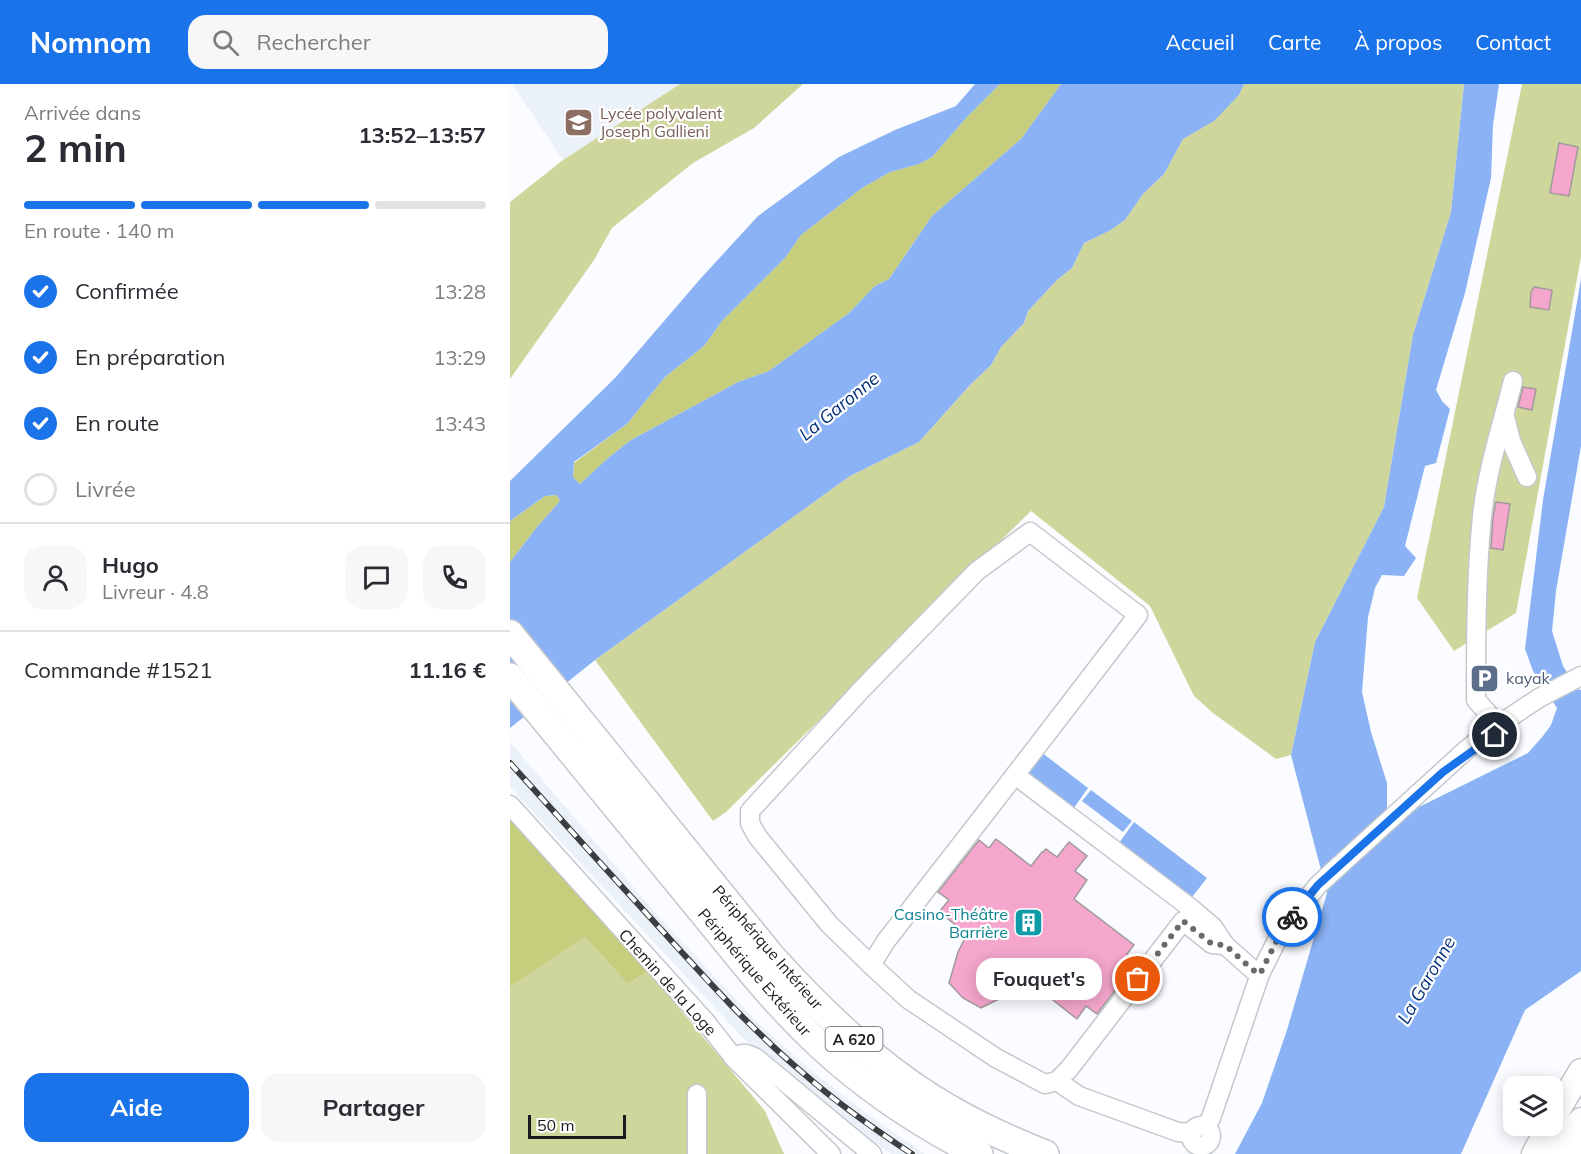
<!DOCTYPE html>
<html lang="fr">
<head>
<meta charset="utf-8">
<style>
	body { margin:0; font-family:Mulish,sans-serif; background:#f7f7f7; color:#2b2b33; height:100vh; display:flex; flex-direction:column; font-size:22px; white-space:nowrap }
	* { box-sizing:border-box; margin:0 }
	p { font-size:20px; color:#7c7c81 }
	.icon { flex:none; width:33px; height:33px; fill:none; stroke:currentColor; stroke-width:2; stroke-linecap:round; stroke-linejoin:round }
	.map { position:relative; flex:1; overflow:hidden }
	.details { display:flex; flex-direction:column; background:#fff; width:510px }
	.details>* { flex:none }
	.buttons { position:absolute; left:993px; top:992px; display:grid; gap:12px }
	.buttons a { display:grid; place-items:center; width:60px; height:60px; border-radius:12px; background:#fff; box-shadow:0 3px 15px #0003; font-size:30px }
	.scale { position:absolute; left:18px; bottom:15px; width:98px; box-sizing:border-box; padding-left:6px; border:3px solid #191b1c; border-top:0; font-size:16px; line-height:21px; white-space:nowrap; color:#191b1c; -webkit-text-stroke:4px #fff; paint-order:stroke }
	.pin { position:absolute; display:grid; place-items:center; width:51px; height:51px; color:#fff; margin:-26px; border:3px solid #fff; border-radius:50%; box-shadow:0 2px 6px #0007 }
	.courier { position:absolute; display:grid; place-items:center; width:60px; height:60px; margin:-30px; border:4px solid #1a73e8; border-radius:50%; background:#fff; color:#222; box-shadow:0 2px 8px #0007 }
	.bubble { position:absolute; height:42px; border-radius:18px; background:#fff; box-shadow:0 3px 15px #0003; font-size:20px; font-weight:700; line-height:42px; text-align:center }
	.head em { font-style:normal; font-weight:700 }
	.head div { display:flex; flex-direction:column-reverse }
	.head { display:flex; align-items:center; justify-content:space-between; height:102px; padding:0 24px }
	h1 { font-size:39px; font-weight:700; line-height:45px }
	.bar { display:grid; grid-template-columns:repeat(4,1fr); gap:9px 6px; align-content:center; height:72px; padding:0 24px }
	.bar i { height:8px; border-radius:4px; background:#e1e1e2 }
	.bar .selected { background:#1a73e8 }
	.bar p { grid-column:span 4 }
	.line { display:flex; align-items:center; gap:15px; padding:0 24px; border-top:2px solid #e1e1e2 }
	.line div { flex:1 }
	.round { display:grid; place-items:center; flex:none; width:63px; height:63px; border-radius:18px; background:#f7f7f7 }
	ol { padding:0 24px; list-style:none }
	li { display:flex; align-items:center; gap:18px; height:66px }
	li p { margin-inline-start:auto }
	li .icon { padding:6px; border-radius:50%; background:#1a73e8; color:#fff; stroke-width:4 }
	li:last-child { color:#7c7c81 }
	li i { width:33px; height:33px; border:3px solid #e1e1e2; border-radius:50% }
	.cta { display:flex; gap:12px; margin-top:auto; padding:12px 24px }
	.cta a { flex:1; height:69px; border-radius:18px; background:#1a73e8; color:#fff; font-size:24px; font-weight:700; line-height:69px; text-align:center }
	.cta a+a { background:#f7f7f7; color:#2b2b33 }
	header { display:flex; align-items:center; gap:36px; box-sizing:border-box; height:84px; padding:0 30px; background:#1a73e8; color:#fff }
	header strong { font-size:28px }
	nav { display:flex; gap:33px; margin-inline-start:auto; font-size:21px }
	.search { width:420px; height:54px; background:#f7f7f7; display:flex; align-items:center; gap:15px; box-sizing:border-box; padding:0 21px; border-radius:18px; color:#7c7c81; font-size:22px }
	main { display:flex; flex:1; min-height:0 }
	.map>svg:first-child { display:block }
	.built { fill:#eaf1f9 }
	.green { fill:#cfd69c }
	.forest { fill:#c6cd7c }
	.water { fill:#8ab2f4 }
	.building { fill:#f5a6cc; stroke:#a09a9c; stroke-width:1.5 }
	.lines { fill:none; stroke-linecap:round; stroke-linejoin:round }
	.minor-casing { stroke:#c4c8cc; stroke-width:21 }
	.major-casing { stroke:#c4c8cc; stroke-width:27 }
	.highway-casing { stroke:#c4c8cc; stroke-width:30 }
	.minor { stroke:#fff; stroke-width:18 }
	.major { stroke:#fff; stroke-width:24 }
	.highway { stroke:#fff; stroke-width:27 }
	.rail-casing { stroke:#3c3e40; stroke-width:6 }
	.rail { stroke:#fff; stroke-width:4; stroke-dasharray:11; stroke-linecap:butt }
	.done { stroke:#686a6b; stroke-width:6; stroke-dasharray:0 10.8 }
	.route { stroke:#1a73e8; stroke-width:8 }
	.labels { text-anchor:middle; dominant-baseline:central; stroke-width:4.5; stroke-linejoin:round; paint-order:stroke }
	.shield { fill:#fff; stroke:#5e5f60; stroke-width:1.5 }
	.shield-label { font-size:15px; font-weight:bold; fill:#191b1c }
	.education-label { font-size:16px; fill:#785e54; stroke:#fff; text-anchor:start }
	.service-label { font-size:16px; fill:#4e5e75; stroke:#fff; text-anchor:start }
	.culture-label { font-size:16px; fill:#0d838f; stroke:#fff; text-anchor:end }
	.street-label { font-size:16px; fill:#191b1c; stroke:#fff }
	.water-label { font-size:18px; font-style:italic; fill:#012f79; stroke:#fff }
</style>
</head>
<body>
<header>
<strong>Nomnom</strong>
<div class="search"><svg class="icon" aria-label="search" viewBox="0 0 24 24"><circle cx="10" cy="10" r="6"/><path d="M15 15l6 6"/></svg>Rechercher</div>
<nav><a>Accueil</a><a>Carte</a><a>À propos</a><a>Contact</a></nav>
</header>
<main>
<section class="details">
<div class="head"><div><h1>2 min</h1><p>Arrivée dans</p></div><em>13:52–13:57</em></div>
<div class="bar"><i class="selected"></i><i class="selected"></i><i class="selected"></i><i></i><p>En route · 140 m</p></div>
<ol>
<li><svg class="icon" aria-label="check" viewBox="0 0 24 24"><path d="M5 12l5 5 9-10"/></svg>Confirmée<p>13:28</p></li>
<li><svg class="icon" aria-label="check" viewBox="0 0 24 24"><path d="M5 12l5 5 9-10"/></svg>En préparation<p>13:29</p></li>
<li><svg class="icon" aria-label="check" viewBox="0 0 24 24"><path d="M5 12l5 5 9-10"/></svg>En route<p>13:43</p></li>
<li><i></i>Livrée</li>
</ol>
<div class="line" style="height:108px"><a class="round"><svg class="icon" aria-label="person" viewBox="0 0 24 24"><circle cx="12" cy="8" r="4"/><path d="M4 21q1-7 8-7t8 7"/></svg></a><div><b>Hugo</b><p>Livreur · 4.8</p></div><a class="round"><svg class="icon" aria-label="chat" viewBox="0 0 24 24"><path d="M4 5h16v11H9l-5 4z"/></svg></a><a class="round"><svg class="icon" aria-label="phone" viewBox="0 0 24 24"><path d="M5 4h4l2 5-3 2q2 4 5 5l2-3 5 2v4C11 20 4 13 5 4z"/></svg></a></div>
<div class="line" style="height:78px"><div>Commande #1521</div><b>11.16 €</b></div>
<div class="cta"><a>Aide</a><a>Partager</a></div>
</section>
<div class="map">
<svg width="1071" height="1070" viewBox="0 0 1071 1070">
	<rect width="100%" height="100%" fill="#fafcff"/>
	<g class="built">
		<polygon points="2,0 170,0 53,76"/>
		<polygon points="0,658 148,832 246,937 298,984 353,1027 415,1070 381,1070 307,1019 232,953 0,703"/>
	</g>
	<g class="green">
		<polygon points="170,0 293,0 244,44 183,79 102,144 84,176 0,295 0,118 53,76"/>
		<polygon points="734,0 954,0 941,128 903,251 874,423 805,558 781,671 766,675 703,629 684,612 640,522 521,427 216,728 203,737 85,576 340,392 409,358 460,301 481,281 491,263 514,239 518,227 548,195 562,184 574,159 599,147 615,136 633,110 654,90 673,55 688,46 729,11"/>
		<polygon points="1012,0 1071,0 1071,173 1006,529 944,567 907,514"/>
		<polygon points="75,851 118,900 138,887 255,1027 274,1070 0,1070 0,903"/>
	</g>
	<g class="forest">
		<polygon points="490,0 551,0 511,55 422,132 379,195 365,202 339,229 259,287 228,298 121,356 98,374 70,400 63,393 64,379 117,340 155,293 194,262 212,237 275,174 291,151 352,104 380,88 409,80 422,73 456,34"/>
		<polygon points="47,411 50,417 27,443 0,478 0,437 35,412"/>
		<polygon points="0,731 138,887 118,900 75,852 0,903"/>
	</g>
	<g class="water">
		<polygon points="465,0 490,0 456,34 422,73 409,80 380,88 352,104 291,151 275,174 212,237 194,262 155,293 117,340 64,378 63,393 70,400 98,374 121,356 228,298 259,287 339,229 365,202 379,195 422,132 511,55 551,0 734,0 729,11 704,37 673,55 654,90 633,110 615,136 599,147 574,159 562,184 548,195 518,227 514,239 491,263 481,281 460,301 409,358 340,392 85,576 0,644 0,478 27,443 50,417 47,411 35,412 0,437 0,397 105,294 192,193 248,132 329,73 385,46 446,22"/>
		<polygon points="954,0 989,0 983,41 981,94 955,209 926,306 932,317 940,325 926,379 915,382 895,462 906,474 894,492 872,491 865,504 858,533 852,608 861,648 877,699 877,724 907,724 1018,669 1033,652 1041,641 1047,624 1023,587 1015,565 1033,416 1071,195 1071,362 1046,507 1042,547 1053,582 1067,605 1071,606 1071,887 1015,926 951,1070 725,1070 752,1019 777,946 817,809 781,671 805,558 874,423 903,251 941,128"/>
		<polygon points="531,668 578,704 561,728 513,692"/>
		<polygon points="581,706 622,737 613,748 572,717"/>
		<polygon points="624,738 697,794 679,817 607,762"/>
	</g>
	<g class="building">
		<polygon points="1049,59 1068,63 1059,112 1040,109"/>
		<polygon points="1024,203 1042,206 1039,226 1020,223 1021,208"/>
		<polygon points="1013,303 1026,305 1022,326 1008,323"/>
		<polygon points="986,418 1000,420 993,466 981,464 983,433"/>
		<polygon points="486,755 521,782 532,768 533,768 536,765 547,773 559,758 577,772 565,787 577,796 564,815 624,861 617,870 627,878 587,930 576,922 567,935 515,894 489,915 471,924 453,914 439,899 448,868 457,850 429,828 439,816 428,808 469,756 479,764"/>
	</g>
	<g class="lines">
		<defs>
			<g id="minor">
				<polyline points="995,333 1001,357 1017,393"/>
				<path d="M 986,642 L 977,628 L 966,616 C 966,555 966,493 972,432 C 977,386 992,341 1003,297"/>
				<polygon points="505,691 682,825 703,843 715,861 702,860 673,837 559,985 547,997 535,1000 486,974 398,915 361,881 376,857"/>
				<polyline points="0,721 195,937 224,974 321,1070"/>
				<polyline points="706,853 743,886 750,890"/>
				<polyline points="361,881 319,840 247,752 240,739 240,727 353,604 467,487 520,448 628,531 505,691"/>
				<path d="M 224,974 C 233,967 237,970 246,974 L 362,1070"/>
				<polyline points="547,997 569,1012 668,1048 682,1049"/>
				<polyline points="187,1010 187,1070"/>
				<circle cx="691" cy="1052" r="10"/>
				<polyline points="695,1043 701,1034 750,890 771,848 808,801 955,667 981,646 1029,614 1071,592"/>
			</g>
			<g id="major">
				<polyline points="1042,1036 1071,987"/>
				<polyline points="1024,1070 1040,1041"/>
				<polyline points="1045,1070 1061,1046 1071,1036"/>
			</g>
			<g id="highway">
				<path d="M 0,550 L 261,872 C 315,932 376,990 447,1029 C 475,1045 505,1058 535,1070"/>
				<path d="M 0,593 L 243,890 C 265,916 288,941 313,964 C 359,1006 413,1042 469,1070"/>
				<polyline points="1068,1070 1071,1065"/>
			</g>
		</defs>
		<use href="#minor" class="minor-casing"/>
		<use href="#major" class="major-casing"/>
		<use href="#highway" class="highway-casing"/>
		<use href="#minor" class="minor"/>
		<use href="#major" class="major"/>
		<use href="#highway" class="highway"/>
		<defs>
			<path id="rail" d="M 0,679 C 45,729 91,780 137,830 C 187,885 236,941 293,989 C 327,1019 364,1045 402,1070"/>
		</defs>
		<use href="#rail" class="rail-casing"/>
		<use href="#rail" class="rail"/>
	</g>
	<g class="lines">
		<polyline class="done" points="628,895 673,837 702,860 715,861 743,886 750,890 771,848 782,833"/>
		<polyline class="route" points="782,833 808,801 902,716 933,688 985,651"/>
	</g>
	<defs>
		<symbol id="school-square" viewBox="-11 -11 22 22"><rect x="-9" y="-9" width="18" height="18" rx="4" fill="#8d6e63" stroke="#fff"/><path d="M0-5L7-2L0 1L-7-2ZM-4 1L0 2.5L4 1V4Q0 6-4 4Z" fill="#fff"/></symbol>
		<symbol id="parking-square" viewBox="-11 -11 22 22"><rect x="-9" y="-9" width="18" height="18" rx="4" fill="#5c6f8a" stroke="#fff"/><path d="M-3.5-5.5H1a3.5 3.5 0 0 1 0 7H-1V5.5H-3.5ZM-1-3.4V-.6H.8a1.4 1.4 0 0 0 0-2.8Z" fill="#fff"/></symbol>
		<symbol id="building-square" viewBox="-11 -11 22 22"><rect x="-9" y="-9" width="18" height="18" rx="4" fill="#0f9aa8" stroke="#fff"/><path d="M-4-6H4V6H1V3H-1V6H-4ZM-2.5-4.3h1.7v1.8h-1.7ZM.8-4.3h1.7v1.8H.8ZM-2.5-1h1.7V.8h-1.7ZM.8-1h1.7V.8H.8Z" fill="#fff"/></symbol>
	</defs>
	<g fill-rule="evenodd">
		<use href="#school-square" x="52" y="22" width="33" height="33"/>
		<use href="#parking-square" x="958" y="578" width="33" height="33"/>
		<use href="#building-square" x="502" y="822" width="33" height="33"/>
	</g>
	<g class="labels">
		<rect class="shield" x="315.5" y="943" width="57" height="24" rx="4.5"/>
		<g class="shield-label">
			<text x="344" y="955">A 620</text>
		</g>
		<g class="education-label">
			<text x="90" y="29">Lycée polyvalent<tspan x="90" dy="18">Joseph Gallieni</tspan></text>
		</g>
		<g class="service-label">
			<text x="996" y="594">kayak</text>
		</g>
		<g class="culture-label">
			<text x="498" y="830">Casino-Théâtre<tspan x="498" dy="18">Barrière</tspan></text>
		</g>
		<g class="street-label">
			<text transform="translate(258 863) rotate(49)">Périphérique Intérieur</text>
			<text transform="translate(245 888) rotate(49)">Périphérique Extérieur</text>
			<text transform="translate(158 898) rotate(48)">Chemin de la Loge</text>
		</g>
		<g class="water-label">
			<text transform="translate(329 322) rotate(-39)">La Garonne</text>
			<text transform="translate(916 896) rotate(-60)">La Garonne</text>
		</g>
	</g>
</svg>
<div class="buttons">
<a><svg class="icon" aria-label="layers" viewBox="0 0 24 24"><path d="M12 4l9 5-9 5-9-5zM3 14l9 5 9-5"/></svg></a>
</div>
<div class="scale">50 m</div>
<div class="pin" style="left:628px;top:895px;background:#ea580c"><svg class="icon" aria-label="bag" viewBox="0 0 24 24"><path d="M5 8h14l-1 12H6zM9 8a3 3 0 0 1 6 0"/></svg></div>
<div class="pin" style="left:985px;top:651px;background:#1f2937"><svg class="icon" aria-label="home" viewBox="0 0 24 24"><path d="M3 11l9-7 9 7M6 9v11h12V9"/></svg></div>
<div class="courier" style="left:782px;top:833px"><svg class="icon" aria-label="bike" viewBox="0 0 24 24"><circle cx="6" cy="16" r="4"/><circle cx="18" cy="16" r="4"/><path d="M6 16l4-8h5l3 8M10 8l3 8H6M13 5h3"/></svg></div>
<div class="bubble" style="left:466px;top:874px;width:126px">Fouquet's</div>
</div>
</main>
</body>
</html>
